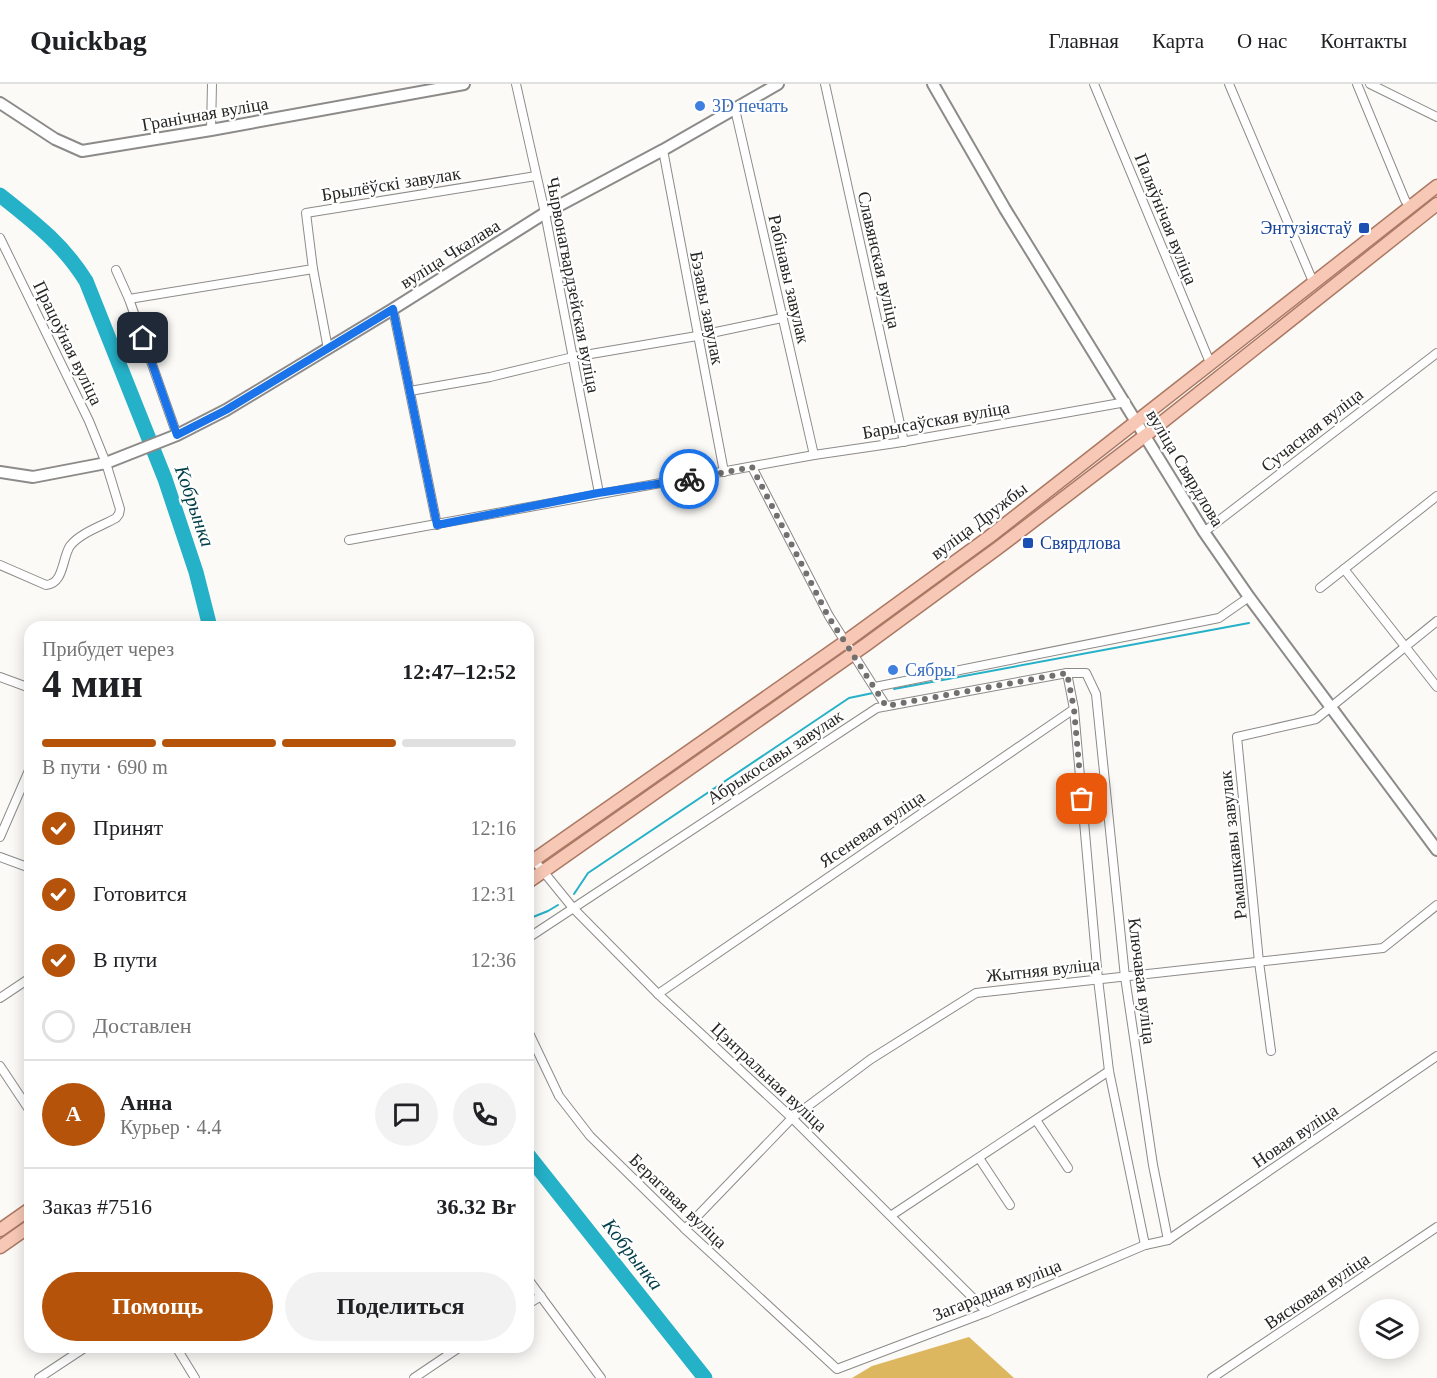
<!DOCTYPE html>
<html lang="ru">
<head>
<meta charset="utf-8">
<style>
	body { margin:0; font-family:"Times New Roman",serif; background:#f2f2f2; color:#202124; height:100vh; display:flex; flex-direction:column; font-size:22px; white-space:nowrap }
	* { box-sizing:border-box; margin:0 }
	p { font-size:20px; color:#757577 }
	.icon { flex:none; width:33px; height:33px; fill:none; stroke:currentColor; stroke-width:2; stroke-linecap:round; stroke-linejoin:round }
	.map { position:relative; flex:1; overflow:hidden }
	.drawer { position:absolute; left:24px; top:537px; width:510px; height:732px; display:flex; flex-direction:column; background:#fff; border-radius:18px; box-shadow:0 3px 15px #0003 }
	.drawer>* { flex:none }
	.buttons { position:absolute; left:1359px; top:1215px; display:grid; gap:12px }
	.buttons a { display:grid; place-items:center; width:60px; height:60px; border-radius:50%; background:#fff; box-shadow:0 3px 15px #0003; font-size:30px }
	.pin { position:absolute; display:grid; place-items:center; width:51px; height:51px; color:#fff; margin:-26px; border-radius:12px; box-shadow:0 3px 9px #0006 }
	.courier { position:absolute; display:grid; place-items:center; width:60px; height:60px; margin:-30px; border:4px solid #1a73e8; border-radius:50%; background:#fff; color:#222; box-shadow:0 2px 8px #0007 }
	.head em { font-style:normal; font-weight:700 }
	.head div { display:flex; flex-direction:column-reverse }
	.head { display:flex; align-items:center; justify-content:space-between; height:102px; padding:0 18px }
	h1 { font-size:39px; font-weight:700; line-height:45px }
	.bar { display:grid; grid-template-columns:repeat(4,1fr); gap:9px 6px; align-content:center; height:72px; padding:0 18px }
	.bar i { height:8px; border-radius:4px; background:#e0e0e0 }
	.bar .current { background:#b45309 }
	.bar p { grid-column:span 4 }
	.line { display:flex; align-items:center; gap:15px; padding:0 18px; border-top:2px solid #e0e0e0 }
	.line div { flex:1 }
	.round { display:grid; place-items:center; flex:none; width:63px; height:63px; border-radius:32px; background:#f2f2f2 }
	ol { padding:0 18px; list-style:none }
	li { display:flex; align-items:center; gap:18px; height:66px }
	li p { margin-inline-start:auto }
	li .icon { padding:6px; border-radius:50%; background:#b45309; color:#fff; stroke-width:4 }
	li:last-child { color:#757577 }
	li i { width:33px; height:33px; border:3px solid #e0e0e0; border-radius:50% }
	.button { display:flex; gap:12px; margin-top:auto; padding:12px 18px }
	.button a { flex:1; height:69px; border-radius:36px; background:#b45309; color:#fff; font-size:24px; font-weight:700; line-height:69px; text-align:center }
	.button a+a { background:#f2f2f2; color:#202124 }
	header { display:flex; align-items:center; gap:36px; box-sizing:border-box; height:84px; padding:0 30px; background:#fff; border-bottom:2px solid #e0e0e0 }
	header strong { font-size:28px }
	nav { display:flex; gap:33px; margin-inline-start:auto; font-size:21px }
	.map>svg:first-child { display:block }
	.forest { fill:#ddb75f }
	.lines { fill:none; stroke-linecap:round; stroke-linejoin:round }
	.stream { stroke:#25b1c8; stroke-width:2 }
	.river { stroke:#25b1c8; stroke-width:15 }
	.street-casing { stroke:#8d8b89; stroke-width:10 }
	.secondary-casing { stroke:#8d8b89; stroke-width:14 }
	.primary-casing { stroke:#ab7863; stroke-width:15 }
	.street { stroke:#fff; stroke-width:8 }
	.secondary { stroke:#fff; stroke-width:10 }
	.primary { stroke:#f7c8b5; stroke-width:12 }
	.done { stroke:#71706e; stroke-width:6; stroke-dasharray:0 10.8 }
	.route { stroke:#1a73e8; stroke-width:8 }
	.shop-dot { fill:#3f7fe0; stroke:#fff; stroke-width:2 }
	.transit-dot { fill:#1a4fb4; stroke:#fff; stroke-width:2 }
	.labels { text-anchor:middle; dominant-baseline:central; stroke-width:4.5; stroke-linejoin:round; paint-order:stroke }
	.shop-label { font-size:18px; fill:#366cbe; stroke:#fff; text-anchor:start }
	.street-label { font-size:18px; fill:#262625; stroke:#fff }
	.transit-label { font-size:18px; fill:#164399; stroke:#fff; text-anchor:end }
	.water-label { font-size:20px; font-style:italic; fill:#04404a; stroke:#fff }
</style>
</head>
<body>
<header>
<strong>Quickbag</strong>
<nav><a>Главная</a><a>Карта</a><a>О нас</a><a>Контакты</a></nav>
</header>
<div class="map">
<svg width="1437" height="1294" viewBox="0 0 1437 1294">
	<rect width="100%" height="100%" fill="#fcfaf7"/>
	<polygon class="forest" points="969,1253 1014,1294 852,1294 872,1282"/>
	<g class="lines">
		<g class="stream">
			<polyline points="894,605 1249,539"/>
			<polyline points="574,810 588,789 849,614 873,609"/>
			<polyline points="528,835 548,827 558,821"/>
		</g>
		<g class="river">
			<path d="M 0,111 C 34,138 63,160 86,197 L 165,395 L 196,488 L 210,543"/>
			<polyline points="528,1071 705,1294"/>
		</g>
		<defs>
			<g id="street">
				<polyline points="516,0 545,129 599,409"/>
				<polyline points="825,0 904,358"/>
				<polyline points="1094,0 1211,281"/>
				<polyline points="1229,0 1314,200"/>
				<polyline points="1357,0 1405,116 1410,123"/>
				<polyline points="1370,0 1437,33"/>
				<polyline points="735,25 814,371"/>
				<polyline points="211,46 212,0"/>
				<polyline points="663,66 724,388"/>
				<path d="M 0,154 L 89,337 L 106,379 L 120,425 L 119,430 L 116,434 C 102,442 80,449 70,462 C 62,474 64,500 46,501 L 0,481"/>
				<polyline points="313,185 328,265"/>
				<polyline points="116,186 129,215 177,351"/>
				<polyline points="129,215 313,185 306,129 536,92"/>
				<polyline points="393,225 437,441"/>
				<polyline points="410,307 490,293 573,273 697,252 782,234"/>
				<polyline points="752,383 829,532 886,622"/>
				<polyline points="1204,448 1437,269"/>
				<polyline points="349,456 814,371 896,359 1126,318"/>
				<polyline points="1344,485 1437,603"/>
				<polyline points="1320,504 1437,412"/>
				<polyline points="0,593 30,604"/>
				<polyline points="875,603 1219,534 1249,513"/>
				<polyline points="1074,625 1098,895 1109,987 1145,1161"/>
				<polyline points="0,753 30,684"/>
				<polyline points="0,773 30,784"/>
				<polyline points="534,776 573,824 658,910 792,1034 987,1228"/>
				<polyline points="528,854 877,624 1067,589 1086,589 1096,610 1125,893 1153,1081 1168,1156"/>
				<polyline points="658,910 1074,625 1067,589"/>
				<polyline points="0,914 30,894"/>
				<polyline points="528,947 559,1012 590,1052 685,1145 837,1285 987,1228 1145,1161 1168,1156 1437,972"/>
				<polyline points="1271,967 1259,878 1237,653 1316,635 1437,537"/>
				<polyline points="0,982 30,1027"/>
				<polyline points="1036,1036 1068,1084"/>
				<polyline points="979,1074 1010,1121"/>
				<polyline points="892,1131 1109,987"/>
				<polyline points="685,1145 792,1034 871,975 976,909 1383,864 1437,821"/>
				<polyline points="528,1195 601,1294"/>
				<polyline points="528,1220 541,1212"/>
				<polyline points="176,1263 195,1294"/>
				<polyline points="39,1294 86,1263"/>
				<polyline points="414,1294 460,1263"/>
				<polyline points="1212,1294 1437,1143"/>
			</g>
			<g id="secondary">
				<polyline points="933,0 1005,125 1204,448 1249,513 1437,766"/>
				<polyline points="0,19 55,55 82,67 211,46 464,0"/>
				<polyline points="0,388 33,393 106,379 177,351 226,326 393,225 545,129 663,66 778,0"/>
			</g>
			<g id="primary">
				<polyline points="528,780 845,558 989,453 1437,102"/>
				<polyline points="528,798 867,560 998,464 1146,351 1437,120"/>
				<polyline points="0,1146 30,1125"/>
				<polyline points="0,1163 30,1142"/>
			</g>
		</defs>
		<use href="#street" class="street-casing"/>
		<use href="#secondary" class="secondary-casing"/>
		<use href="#primary" class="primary-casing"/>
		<use href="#street" class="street"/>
		<use href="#secondary" class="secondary"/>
		<use href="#primary" class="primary"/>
	</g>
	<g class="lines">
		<polyline class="done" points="689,395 752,383 828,532 886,622 1067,589 1074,625 1082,715"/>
		<polyline class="route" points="143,254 177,351 226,326 393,225 437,441 598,409 689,395"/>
	</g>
	<g class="shop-dot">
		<circle cx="700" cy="22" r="6"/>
		<circle cx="893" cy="586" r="6"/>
	</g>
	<g class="transit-dot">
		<rect x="1358" y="138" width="12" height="12" rx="3"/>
		<rect x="1022" y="453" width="12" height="12" rx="3"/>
	</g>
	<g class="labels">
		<g class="shop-label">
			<text x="712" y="22">3D печать</text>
			<text x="905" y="586">Сябры</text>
		</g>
		<g class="street-label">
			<text transform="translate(205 30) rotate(-10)">Гранічная вуліца</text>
			<text transform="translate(391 100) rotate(-9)">Брылёўскі завулак</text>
			<text transform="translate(1166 135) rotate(68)">Паляўнічая вуліца</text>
			<text transform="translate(450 170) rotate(-32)">вуліца Чкалава</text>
			<text transform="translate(879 176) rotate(77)">Славянская вуліца</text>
			<text transform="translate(789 195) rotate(77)">Рабінавы завулак</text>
			<text transform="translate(573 201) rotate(79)">Чырвонагвардзейская вуліца</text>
			<text transform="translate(707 224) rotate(79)">Бэзавы завулак</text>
			<text transform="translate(68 259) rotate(64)">Працоўная вуліца</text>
			<text transform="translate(936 336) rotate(-10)">Барысаўская вуліца</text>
			<text transform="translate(1312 346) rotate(-38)">Сучасная вуліца</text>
			<text transform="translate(1185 384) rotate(59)">вуліца Свярдлова</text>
			<text transform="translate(979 437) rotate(-37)">вуліца Дружбы</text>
			<text transform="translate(775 673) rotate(-33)">Абрыкосавы завулак</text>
			<text transform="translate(872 745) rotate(-34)">Ясеневая вуліца</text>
			<text transform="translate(1233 761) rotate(-96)">Рамашкавы завулак</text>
			<text transform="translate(1043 886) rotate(-6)">Жытняя вуліца</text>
			<text transform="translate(1142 897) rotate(83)">Ключавая вуліца</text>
			<text transform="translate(769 993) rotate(43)">Цэнтральная вуліца</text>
			<text transform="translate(1295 1052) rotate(-34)">Новая вуліца</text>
			<text transform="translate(678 1117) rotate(44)">Берагавая вуліца</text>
			<text transform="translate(997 1206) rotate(-22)">Загарадная вуліца</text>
			<text transform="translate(1317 1207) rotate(-34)">Вясковая вуліца</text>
		</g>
		<g class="transit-label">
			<text x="1352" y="144">Энтузіястаў</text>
			<text x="1040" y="459" text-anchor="start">Свярдлова</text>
		</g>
		<g class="water-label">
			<text transform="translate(195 422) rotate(71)">Кобрынка</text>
			<text transform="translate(633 1170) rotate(52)">Кобрынка</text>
		</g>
	</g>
</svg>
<div class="buttons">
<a><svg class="icon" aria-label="layers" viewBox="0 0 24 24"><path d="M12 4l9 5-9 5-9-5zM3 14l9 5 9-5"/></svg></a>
</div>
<div class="pin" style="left:1082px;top:715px;background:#ea580c"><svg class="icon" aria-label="bag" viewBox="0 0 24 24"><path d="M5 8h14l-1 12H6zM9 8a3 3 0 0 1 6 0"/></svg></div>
<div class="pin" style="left:143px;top:254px;background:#1f2937"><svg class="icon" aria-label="home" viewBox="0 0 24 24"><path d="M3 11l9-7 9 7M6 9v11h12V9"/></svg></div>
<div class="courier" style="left:689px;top:395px"><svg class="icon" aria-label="bike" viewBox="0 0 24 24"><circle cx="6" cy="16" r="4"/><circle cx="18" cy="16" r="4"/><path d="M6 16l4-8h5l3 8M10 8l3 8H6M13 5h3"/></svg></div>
<section class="drawer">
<div class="head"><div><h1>4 мин</h1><p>Прибудет через</p></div><em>12:47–12:52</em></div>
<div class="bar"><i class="current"></i><i class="current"></i><i class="current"></i><i></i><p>В пути · 690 m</p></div>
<ol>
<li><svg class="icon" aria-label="check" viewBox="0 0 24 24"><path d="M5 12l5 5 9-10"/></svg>Принят<p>12:16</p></li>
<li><svg class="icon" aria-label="check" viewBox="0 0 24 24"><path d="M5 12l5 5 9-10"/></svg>Готовится<p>12:31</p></li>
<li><svg class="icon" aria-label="check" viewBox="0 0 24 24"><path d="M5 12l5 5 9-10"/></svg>В пути<p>12:36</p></li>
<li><i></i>Доставлен</li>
</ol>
<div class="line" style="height:108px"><b class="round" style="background:#b45309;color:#fff">А</b><div><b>Анна</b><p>Курьер · 4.4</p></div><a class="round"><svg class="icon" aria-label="chat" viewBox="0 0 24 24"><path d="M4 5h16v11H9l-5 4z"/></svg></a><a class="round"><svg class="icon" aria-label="phone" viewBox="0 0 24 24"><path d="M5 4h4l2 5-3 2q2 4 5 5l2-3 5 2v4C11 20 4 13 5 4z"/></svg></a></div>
<div class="line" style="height:78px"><div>Заказ #7516</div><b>36.32 Br</b></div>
<div class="button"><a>Помощь</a><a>Поделиться</a></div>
</section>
</div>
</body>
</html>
